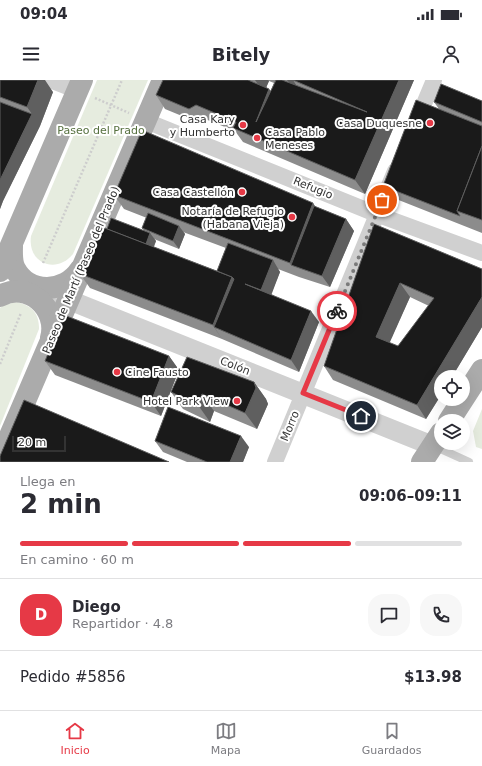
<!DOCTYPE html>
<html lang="es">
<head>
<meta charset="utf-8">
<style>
	body { margin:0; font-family:"DejaVu Sans",sans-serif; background:#f7f7f7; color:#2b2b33; height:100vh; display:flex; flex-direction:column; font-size:15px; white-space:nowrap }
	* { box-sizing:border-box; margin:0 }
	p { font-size:13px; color:#7c7c81 }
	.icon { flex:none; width:22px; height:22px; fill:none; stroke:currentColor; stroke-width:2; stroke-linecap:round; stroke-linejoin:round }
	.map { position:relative; height:382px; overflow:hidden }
	.drawer { display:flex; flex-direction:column; background:#fff; flex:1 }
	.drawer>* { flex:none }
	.buttons { position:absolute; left:434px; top:290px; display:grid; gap:8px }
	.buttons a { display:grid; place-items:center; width:36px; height:36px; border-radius:50%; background:#fff; box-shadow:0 4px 16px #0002; font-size:20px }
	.scale { position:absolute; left:12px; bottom:10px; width:54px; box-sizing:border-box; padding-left:4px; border:2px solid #333; border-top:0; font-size:11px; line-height:14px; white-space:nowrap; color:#333; -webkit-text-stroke:3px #fff; paint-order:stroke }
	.pin { position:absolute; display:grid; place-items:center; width:34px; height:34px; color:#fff; margin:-17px; border:2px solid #fff; border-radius:50%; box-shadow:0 1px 4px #0007 }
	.courier { position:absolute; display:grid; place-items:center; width:40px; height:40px; margin:-20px; border:3px solid #e63946; border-radius:50%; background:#fff; color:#222; box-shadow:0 1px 5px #0007 }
	.summary em { font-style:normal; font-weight:800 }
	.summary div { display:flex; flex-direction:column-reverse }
	.summary { display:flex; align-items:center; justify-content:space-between; height:68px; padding:0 20px }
	h1 { font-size:26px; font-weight:800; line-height:30px }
	.bar { display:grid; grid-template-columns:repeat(4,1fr); gap:6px 4px; align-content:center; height:48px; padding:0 20px }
	.bar i { height:5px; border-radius:3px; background:#e1e1e2 }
	.bar .current { background:#e63946 }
	.bar p { grid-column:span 4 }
	.line { display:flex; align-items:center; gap:10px; padding:0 20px; border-top:1px solid #e1e1e2 }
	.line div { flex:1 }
	.round { display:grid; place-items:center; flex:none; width:42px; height:42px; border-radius:16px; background:#f7f7f7 }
	.status { display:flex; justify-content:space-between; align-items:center; height:28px; padding:0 20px; background:#fff; direction:ltr }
	.status svg { height:11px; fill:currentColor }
	header { display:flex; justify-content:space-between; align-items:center; height:52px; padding:0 20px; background:#fff; font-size:18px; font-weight:800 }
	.dock { display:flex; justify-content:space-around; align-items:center; height:56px; border-top:1px solid #e1e1e2; background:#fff; font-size:11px; color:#7c7c81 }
	.dock a { display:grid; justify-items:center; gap:2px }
	.dock .current { color:#e63946 }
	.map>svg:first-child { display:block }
	.green { fill:#e6ecdf }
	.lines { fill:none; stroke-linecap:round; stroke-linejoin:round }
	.path { stroke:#cdcdcd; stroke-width:2.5; stroke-dasharray:2 2; stroke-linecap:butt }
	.service { stroke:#d0d0d0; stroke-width:8 }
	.minor { stroke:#d0d0d0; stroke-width:16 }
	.tertiary { stroke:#d0d0d0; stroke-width:20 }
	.primary { stroke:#ababab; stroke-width:22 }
	.wall { fill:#8c8c8c; fill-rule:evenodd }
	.shaded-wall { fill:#5f5f5f }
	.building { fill:#1a1a1a; stroke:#5f5f5f; fill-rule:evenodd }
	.done { stroke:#7a7a7a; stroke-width:4; stroke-dasharray:0 7.2 }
	.route { stroke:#e63946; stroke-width:5 }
	.poi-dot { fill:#e63946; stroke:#fff; stroke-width:1.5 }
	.labels { text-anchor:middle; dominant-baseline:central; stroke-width:4; stroke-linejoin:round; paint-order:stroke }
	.poi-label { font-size:11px; fill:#333; stroke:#fff; text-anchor:end }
	.park-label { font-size:11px; fill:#56703f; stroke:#fff }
	.street-label { font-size:11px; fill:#333; stroke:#fff }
</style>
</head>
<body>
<div class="status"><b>09:04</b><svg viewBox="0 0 49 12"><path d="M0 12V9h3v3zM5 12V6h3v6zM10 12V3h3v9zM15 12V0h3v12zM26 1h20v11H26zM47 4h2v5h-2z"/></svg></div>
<header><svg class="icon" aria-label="menu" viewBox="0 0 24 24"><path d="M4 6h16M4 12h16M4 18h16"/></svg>Bitely<svg class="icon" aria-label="person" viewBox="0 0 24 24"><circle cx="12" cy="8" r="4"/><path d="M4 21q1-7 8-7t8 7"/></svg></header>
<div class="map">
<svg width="482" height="382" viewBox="0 0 482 382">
	<rect width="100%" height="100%" fill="#fff"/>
	<g class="green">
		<path d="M 97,0 L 148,0 L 73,174 C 56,195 27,183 31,156 Z"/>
		<path d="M 17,222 C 32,226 39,233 39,249 L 0,346 L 0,228 L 3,225 Z"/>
		<polygon points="482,329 482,369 476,367 473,351"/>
	</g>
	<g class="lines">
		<g class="path">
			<polyline points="95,18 129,33"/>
			<polyline points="43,183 122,0"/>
			<polyline points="0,284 21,233"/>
		</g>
		<polyline class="service" points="434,366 469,382"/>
		<g class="minor">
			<polyline points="50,0 78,11"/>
			<polyline points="146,41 376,134 482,173"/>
			<polyline points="416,43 434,0"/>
			<polyline points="275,382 395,91"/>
		</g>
		<polyline class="tertiary" points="54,214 433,366"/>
		<g class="primary">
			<path d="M 12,165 C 12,173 11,182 15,189 C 29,215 65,213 80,190"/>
			<polyline points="0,191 82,0"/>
			<path d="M 0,216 C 28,200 59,229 51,258"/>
			<polyline points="449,341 482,290"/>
			<polyline points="0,379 163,0"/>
			<polyline points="422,382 441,353"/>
		</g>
	</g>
	<g class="wall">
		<polygon points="0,0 53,12 40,46 3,121 0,129"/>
		<path d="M 163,0 L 414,0 L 365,114 L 243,62 L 235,51 L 205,39 L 199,43 L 165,29 L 156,15 ZM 269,1 L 274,3 L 271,11 L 266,7 Z"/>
		<polygon points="482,21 482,153 391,117 383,106 439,29 434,22"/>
		<path d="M 114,115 L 313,123 L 314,126 L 346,139 L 354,151 L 330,207 L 299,197 L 278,189 L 280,192 L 271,214 L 319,242 L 299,292 L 222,259 L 90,208 L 80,194 L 107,149 L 144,151 L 142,148 L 147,138 L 124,129 ZM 183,152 L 226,168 L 217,191 L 154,167 L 156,161 L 154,159 L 179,169 L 185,154 Z"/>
		<path d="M 374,144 L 482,189 L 482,247 L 452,297 L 441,297 L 441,315 L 426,339 L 333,300 L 324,286 ZM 410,217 L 429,226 L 398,266 L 389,263 Z"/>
		<polygon points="169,276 179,290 161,336 55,295 45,281"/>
		<polygon points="254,302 266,319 268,324 257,349 214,331 210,342 183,329 171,312"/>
		<polygon points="155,361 249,367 243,382 187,382 163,372"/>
	</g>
	<g class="shaded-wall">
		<polygon points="38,0 45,0 53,12 40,46 3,121 0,129 0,100 32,34 27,27"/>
		<polygon points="255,0 268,0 269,1 264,13"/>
		<polygon points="287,0 293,0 298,8 296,12"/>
		<polygon points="399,0 414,0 365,114 355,100"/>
		<polygon points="269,9 279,22 256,42"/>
		<polygon points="313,123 322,137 291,185 290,183"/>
		<polygon points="346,139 354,151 330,207 322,196"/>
		<polygon points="179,146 185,154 179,169 173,161"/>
		<polygon points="150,153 156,161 150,175 145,167"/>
		<polygon points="273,180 280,192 269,221 261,210"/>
		<polygon points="232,197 242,211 214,247 222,259 213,245"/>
		<polygon points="400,203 410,217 386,271 376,257"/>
		<polygon points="482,217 482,247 452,297 441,297 441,315 426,339 417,325"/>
		<polygon points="311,231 319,242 299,292 291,280"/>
		<polygon points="169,276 179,290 161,336 151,322"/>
		<polygon points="254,302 266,319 268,324 257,349 245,333"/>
		<polygon points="202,314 214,331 210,342 198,325"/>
		<polygon points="241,356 249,367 243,382 230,382"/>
	</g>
	<g class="building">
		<polygon points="0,0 38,0 27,27 0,17"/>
		<polygon points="163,0 248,0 269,9 256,42 276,0 282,0 367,32 293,0 399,0 355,100 233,48 236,42 196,25 189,29 156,15"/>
		<polygon points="441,4 482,21 482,42 434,22"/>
		<polygon points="416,20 482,46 482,66 457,131 460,136 383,106"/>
		<polygon points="0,22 32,34 0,100"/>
		<polygon points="142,50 313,123 290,183 114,115"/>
		<polygon points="482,66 482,140 457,131"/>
		<polygon points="314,126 346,139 322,196 291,185"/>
		<polygon points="148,133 179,146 173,161 142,148"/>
		<polygon points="111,138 150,153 146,164 107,149"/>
		<path d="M 374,144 L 482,189 L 482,217 L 417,325 L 324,286 ZM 400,203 L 434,218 L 398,266 L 376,257 Z"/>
		<polygon points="102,147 232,197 213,245 80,194"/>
		<polygon points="228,163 273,180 261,210 245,204 311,231 291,280 214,247 234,199 232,197 217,191"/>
		<polygon points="64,235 169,276 151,322 45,281"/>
		<polygon points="187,277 254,302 256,308 245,333 202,314 198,325 171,312"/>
		<polygon points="24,320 169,382 0,382 0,376"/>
		<polygon points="168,327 241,356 230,382 207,382 155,361"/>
	</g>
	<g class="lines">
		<polyline class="done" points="337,231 382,120"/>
		<polyline class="route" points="337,231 303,313 361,336"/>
	</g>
	<g class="poi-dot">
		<circle cx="430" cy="43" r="4"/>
		<circle cx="243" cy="45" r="4"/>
		<circle cx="257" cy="58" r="4"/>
		<circle cx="242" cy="112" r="4"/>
		<circle cx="292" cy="137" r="4"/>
		<circle cx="117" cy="292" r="4"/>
		<circle cx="237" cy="321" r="4"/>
	</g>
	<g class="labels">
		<g class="poi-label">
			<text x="235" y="39">Casa Kary<tspan x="235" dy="13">y Humberto</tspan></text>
			<text x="422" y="43">Casa Duquesne</text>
			<text x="265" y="52" text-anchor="start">Casa Pablo<tspan x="265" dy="13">Meneses</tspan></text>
			<text x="234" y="112">Casa Castellón</text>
			<text x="284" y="131">Notaría de Refugio<tspan x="284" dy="13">(Habana Vieja)</tspan></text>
			<text x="125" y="292" text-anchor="start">Cine Fausto</text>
			<text x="229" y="321">Hotel Park View</text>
		</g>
		<g class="park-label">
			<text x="101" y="50">Paseo del Prado</text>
		</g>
		<g class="street-label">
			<text transform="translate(313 108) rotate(22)">Refugio</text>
			<text transform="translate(81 190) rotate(-67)">Paseo de Martí (Paseo del Prado)</text>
			<text transform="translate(235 286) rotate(22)">Colón</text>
			<text transform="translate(290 346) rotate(-68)">Morro</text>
		</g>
	</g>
</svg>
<div class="buttons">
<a><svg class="icon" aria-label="locate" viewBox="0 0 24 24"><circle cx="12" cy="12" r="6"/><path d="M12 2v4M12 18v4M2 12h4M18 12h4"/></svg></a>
<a><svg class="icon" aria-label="layers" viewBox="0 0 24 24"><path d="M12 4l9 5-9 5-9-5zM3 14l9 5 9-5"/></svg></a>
</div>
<div class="scale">20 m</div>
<div class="pin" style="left:382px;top:120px;background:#ea580c"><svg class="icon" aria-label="bag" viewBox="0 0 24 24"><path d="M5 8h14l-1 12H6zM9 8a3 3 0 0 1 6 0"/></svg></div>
<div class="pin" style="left:361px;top:336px;background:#1f2937"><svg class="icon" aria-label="home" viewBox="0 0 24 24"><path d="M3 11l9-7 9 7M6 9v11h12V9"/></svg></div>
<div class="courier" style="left:337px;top:231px"><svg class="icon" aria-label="bike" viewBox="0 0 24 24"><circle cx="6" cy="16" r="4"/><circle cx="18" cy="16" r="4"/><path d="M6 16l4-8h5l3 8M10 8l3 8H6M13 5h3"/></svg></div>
</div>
<section class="drawer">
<div class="summary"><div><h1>2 min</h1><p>Llega en</p></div><em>09:06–09:11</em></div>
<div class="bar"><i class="current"></i><i class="current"></i><i class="current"></i><i></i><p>En camino · 60 m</p></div>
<div class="line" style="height:72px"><b class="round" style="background:#e63946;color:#fff">D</b><div><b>Diego</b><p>Repartidor · 4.8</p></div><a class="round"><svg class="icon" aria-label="chat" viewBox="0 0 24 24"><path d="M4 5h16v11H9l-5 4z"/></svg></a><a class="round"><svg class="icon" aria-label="phone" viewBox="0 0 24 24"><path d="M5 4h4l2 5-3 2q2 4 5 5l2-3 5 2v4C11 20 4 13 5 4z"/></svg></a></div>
<div class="line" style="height:52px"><div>Pedido #5856</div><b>$13.98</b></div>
</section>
<nav class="dock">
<a class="current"><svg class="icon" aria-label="home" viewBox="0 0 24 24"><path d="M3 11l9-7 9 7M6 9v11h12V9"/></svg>Inicio</a>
<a><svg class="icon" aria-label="map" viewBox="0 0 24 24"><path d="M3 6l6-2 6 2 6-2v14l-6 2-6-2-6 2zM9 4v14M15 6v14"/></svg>Mapa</a>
<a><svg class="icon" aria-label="saved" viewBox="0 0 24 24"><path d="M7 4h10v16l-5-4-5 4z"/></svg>Guardados</a>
</nav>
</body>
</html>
